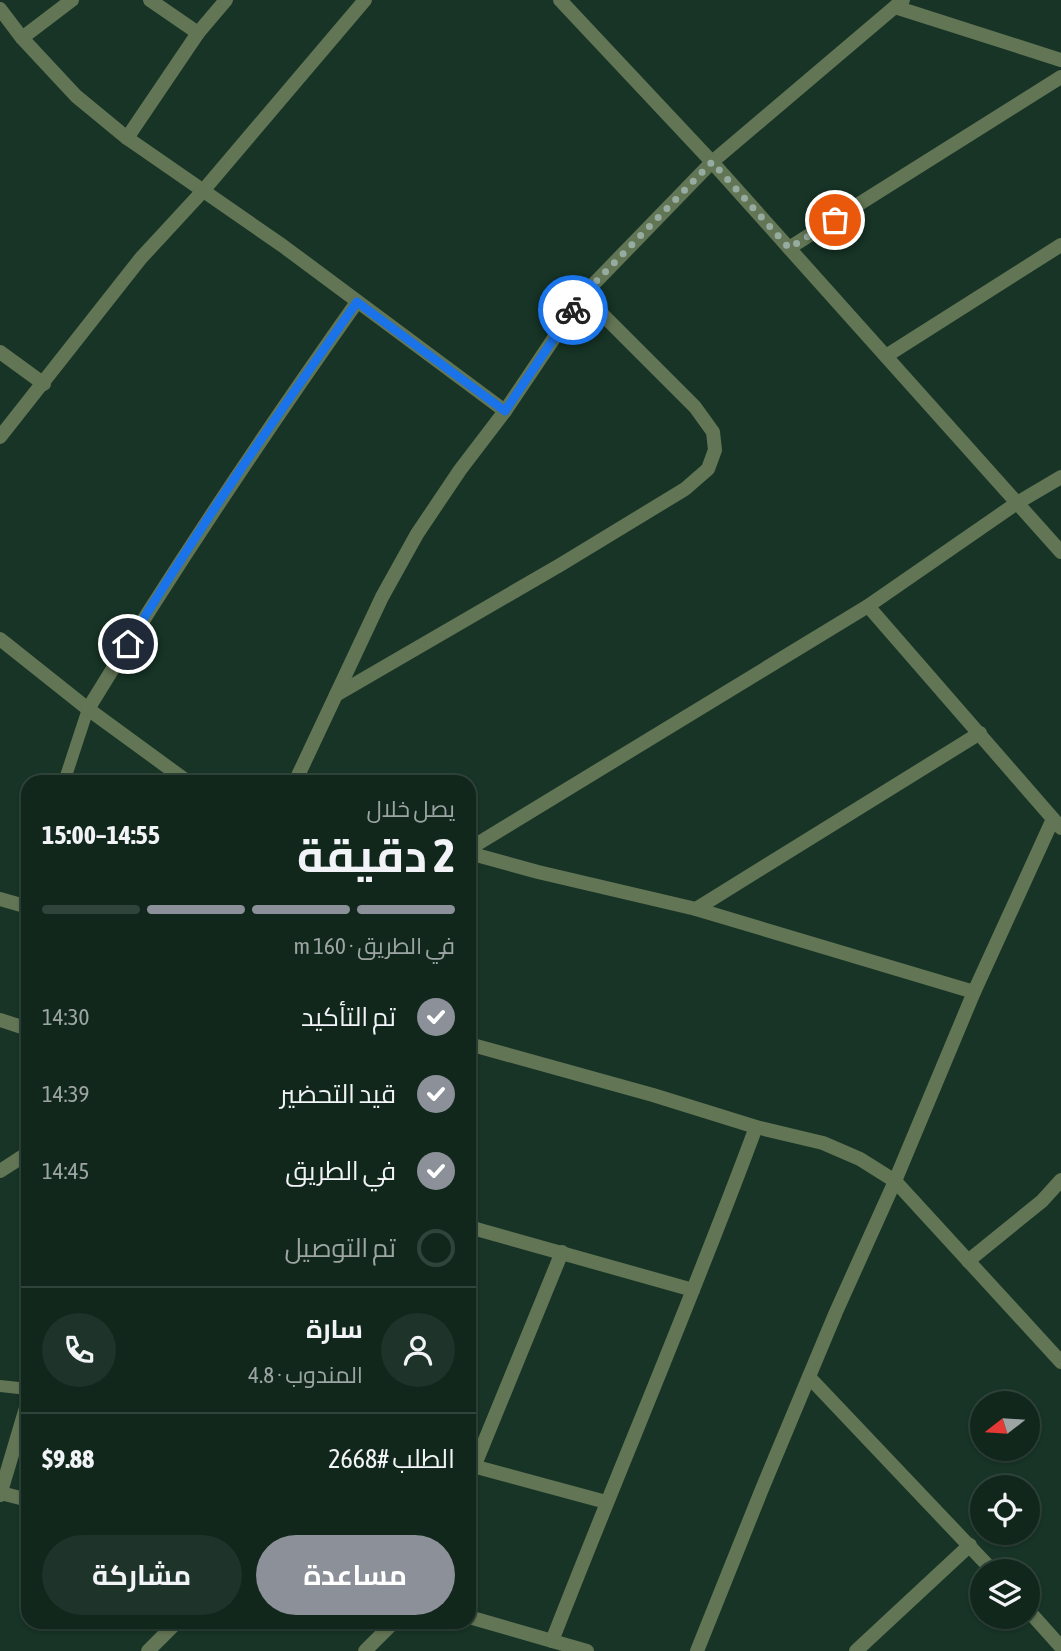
<!DOCTYPE html>
<html lang="ar">
<head>
<meta charset="utf-8">
<style>
	body { margin:0; font-family:"Asap Condensed",Cairo,sans-serif; background:#1e3329; color:#f1f3f6; direction:rtl; height:100vh; display:flex; flex-direction:column; font-size:26px; white-space:nowrap }
	* { box-sizing:border-box; margin:0 }
	p { font-size:23px; color:#9ca5a3 }
	.icon { flex:none; width:38px; height:38px; fill:none; stroke:currentColor; stroke-width:2; stroke-linecap:round; stroke-linejoin:round }
	.map { position:relative; flex:1; overflow:hidden; direction:ltr }
	.drawer { position:absolute; left:21px; top:775px; width:455px; height:854px; display:flex; flex-direction:column; background:#11271c; border-radius:21px; box-shadow:0 2px 5px #0004,0 0 0 2px #30443b; direction:rtl }
	.drawer>* { flex:none }
	.needle { width:46px; rotate:253deg }
	.tools { position:absolute; left:970px; top:1391px; display:grid; gap:14px }
	.tools a { display:grid; place-items:center; width:70px; height:70px; border-radius:50%; background:#11271c; box-shadow:0 2px 5px #0004,0 0 0 2px #30443b; font-size:35px }
	.pin { position:absolute; display:grid; place-items:center; width:60px; height:60px; color:#fff; margin:-30px; border:4px solid #fff; border-radius:50%; box-shadow:0 2px 7px #0007 }
	.courier { position:absolute; display:grid; place-items:center; width:70px; height:70px; margin:-35px; border:5px solid #1a73e8; border-radius:50%; background:#fff; color:#222; box-shadow:0 2px 9px #0007 }
	.head em { font-style:normal; font-weight:700 }
	.head div { display:flex; flex-direction:column-reverse }
	.head { display:flex; align-items:center; justify-content:space-between; height:119px; padding:0 21px }
	h1 { font-size:46px; font-weight:700; line-height:52px }
	.bar { display:grid; grid-template-columns:repeat(4,1fr); gap:10px 7px; align-content:center; height:84px; padding:0 21px }
	.bar i { height:9px; border-radius:5px; background:#30443b }
	.bar .on { background:#8c9099 }
	.bar p { grid-column:span 4 }
	.line { display:flex; align-items:center; gap:18px; padding:0 21px; border-top:2px solid #30443b }
	.line div { flex:1 }
	.round { display:grid; place-items:center; flex:none; width:74px; height:74px; border-radius:37px; background:#1e3329 }
	ol { padding:0 21px; list-style:none }
	li { display:flex; align-items:center; gap:21px; height:77px }
	li p { margin-inline-start:auto }
	li .icon { padding:7px; border-radius:50%; background:#8c9099; color:#fff; stroke-width:4 }
	li:last-child { color:#9ca5a3 }
	li i { width:38px; height:38px; border:4px solid #30443b; border-radius:50% }
	.action { display:flex; gap:14px; margin-top:auto; padding:14px 21px }
	.action a { flex:1; height:80px; border-radius:42px; background:#8c9099; color:#fff; font-size:28px; font-weight:700; line-height:80px; text-align:center }
	.action a+a { background:#1e3329; color:#f1f3f6 }
	.map>svg:first-child { display:block }
	.lines { fill:none; stroke-linecap:round; stroke-linejoin:round }
	.lane { stroke:#627554; stroke-width:12 }
	.street { stroke:#627554; stroke-width:14 }
	.done { stroke:#97aca1; stroke-width:7; stroke-dasharray:0 12.6 }
	.route { stroke:#1a73e8; stroke-width:9 }
</style>
</head>
<body>
<div class="map">
<svg width="1061" height="1651" viewBox="0 0 1061 1651">
	<rect width="100%" height="100%" fill="#173426"/>
	<g class="lines">
		<g class="lane">
			<polyline points="64,782 88,709"/>
			<polyline points="0,1386 28,1389"/>
		</g>
		<g class="street">
			<polyline points="150,0 198,33"/>
			<polyline points="560,0 712,162 1061,552"/>
			<polyline points="895,7 1061,60"/>
			<polyline points="0,9 22,38 76,96 127,138 283,246 505,411"/>
			<polyline points="22,38 72,0"/>
			<polyline points="127,138 198,33 226,0"/>
			<polyline points="789,248 1061,77"/>
			<polyline points="0,352 44,384"/>
			<polyline points="886,356 1061,245"/>
			<polyline points="0,437 141,258 202,192 365,0"/>
			<polyline points="868,606 1061,828"/>
			<polyline points="0,639 88,709 188,782"/>
			<polyline points="336,695 560,565 685,489 708,469 715,450 713,432 695,407 583,295"/>
			<path d="M 88,709 C 173,570 263,435 357,302"/>
			<polyline points="295,782 382,597 417,534 460,470 505,411 583,295 712,162 903,0"/>
			<polyline points="469,849 868,606 1017,503 1061,477"/>
			<polyline points="469,853 538,872 696,909 974,992"/>
			<polyline points="0,899 28,907"/>
			<polyline points="696,909 980,733"/>
			<polyline points="0,1020 28,1029"/>
			<polyline points="469,1044 653,1095 756,1127 823,1143 860,1159 895,1181 1061,1362"/>
			<polyline points="0,1171 28,1153"/>
			<polyline points="469,1227 693,1290"/>
			<polyline points="968,1261 1042,1201 1061,1180"/>
			<polyline points="809,1377 994,1572"/>
			<polyline points="469,1465 606,1502"/>
			<polyline points="474,1467 562,1252"/>
			<polyline points="1,1493 28,1500"/>
			<polyline points="0,1495 28,1401"/>
			<polyline points="1027,1609 1061,1647"/>
			<polyline points="469,1617 587,1651"/>
			<path d="M 552,1641 C 619,1469 692,1300 756,1127"/>
			<polyline points="148,1651 177,1622"/>
			<polyline points="365,1651 394,1622"/>
			<polyline points="697,1651 762,1489 836,1312 895,1181 974,992 1053,819"/>
			<polyline points="856,1651 970,1545"/>
		</g>
	</g>
	<g class="lines">
		<polyline class="done" points="573,310 583,295 712,162 789,248 835,220"/>
		<path class="route" d="M 128,644 C 199,527 278,414 357,302 L 505,411 L 573,310"/>
	</g>
</svg>
<div class="tools">
<a><svg class="needle" viewBox="-14 -14 28 28"><path d="M0-13l5 13h-10z" fill="#e53935"/><path d="M0 13l5-13h-10z" fill="#9ca5a3"/></svg></a>
<a><svg class="icon" aria-label="locate" viewBox="0 0 24 24"><circle cx="12" cy="12" r="6"/><path d="M12 2v4M12 18v4M2 12h4M18 12h4"/></svg></a>
<a><svg class="icon" aria-label="layers" viewBox="0 0 24 24"><path d="M12 4l9 5-9 5-9-5zM3 14l9 5 9-5"/></svg></a>
</div>
<div class="pin" style="left:835px;top:220px;background:#ea580c"><svg class="icon" aria-label="bag" viewBox="0 0 24 24"><path d="M5 8h14l-1 12H6zM9 8a3 3 0 0 1 6 0"/></svg></div>
<div class="pin" style="left:128px;top:644px;background:#1f2937"><svg class="icon" aria-label="home" viewBox="0 0 24 24"><path d="M3 11l9-7 9 7M6 9v11h12V9"/></svg></div>
<div class="courier" style="left:573px;top:310px"><svg class="icon" aria-label="bike" viewBox="0 0 24 24"><circle cx="6" cy="16" r="4"/><circle cx="18" cy="16" r="4"/><path d="M6 16l4-8h5l3 8M10 8l3 8H6M13 5h3"/></svg></div>
<section class="drawer">
<div class="head"><div><h1>2 دقيقة</h1><p>يصل خلال</p></div><em>14:55–15:00</em></div>
<div class="bar"><i class="on"></i><i class="on"></i><i class="on"></i><i></i><p>في الطريق · 160 m</p></div>
<ol>
<li><svg class="icon" aria-label="check" viewBox="0 0 24 24"><path d="M5 12l5 5 9-10"/></svg>تم التأكيد<p>14:30</p></li>
<li><svg class="icon" aria-label="check" viewBox="0 0 24 24"><path d="M5 12l5 5 9-10"/></svg>قيد التحضير<p>14:39</p></li>
<li><svg class="icon" aria-label="check" viewBox="0 0 24 24"><path d="M5 12l5 5 9-10"/></svg>في الطريق<p>14:45</p></li>
<li><i></i>تم التوصيل</li>
</ol>
<div class="line" style="height:126px"><a class="round"><svg class="icon" aria-label="person" viewBox="0 0 24 24"><circle cx="12" cy="8" r="4"/><path d="M4 21q1-7 8-7t8 7"/></svg></a><div><b>سارة</b><p>المندوب · 4.8</p></div><a class="round"><svg class="icon" aria-label="phone" viewBox="0 0 24 24"><path d="M5 4h4l2 5-3 2q2 4 5 5l2-3 5 2v4C11 20 4 13 5 4z"/></svg></a></div>
<div class="line" style="height:91px"><div>الطلب #2668</div><b>$9.88</b></div>
<div class="action"><a>مساعدة</a><a>مشاركة</a></div>
</section>
</div>
</body>
</html>
